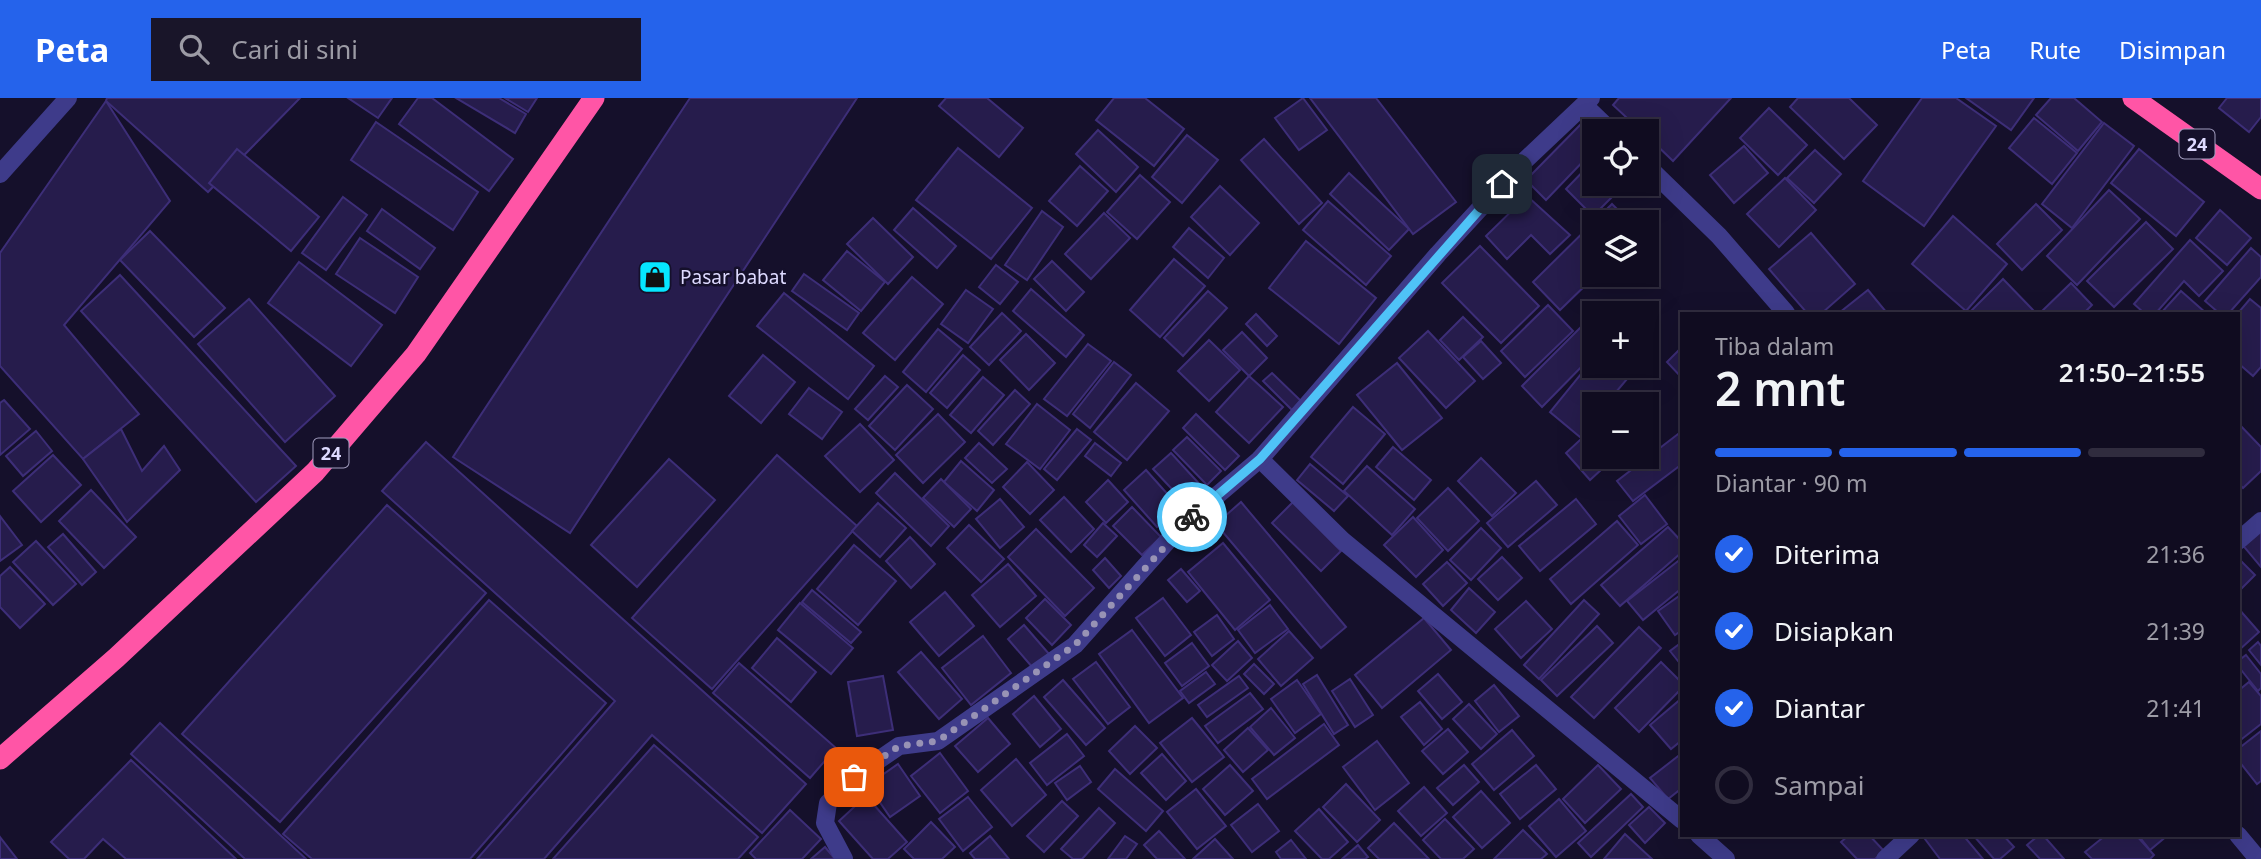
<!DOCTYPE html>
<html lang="id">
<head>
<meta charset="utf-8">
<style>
	body { margin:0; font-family:"Noto Sans",sans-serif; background:#191529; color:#f1f3f6; height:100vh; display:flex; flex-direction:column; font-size:26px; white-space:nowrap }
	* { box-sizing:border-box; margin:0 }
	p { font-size:23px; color:#9c9ba5 }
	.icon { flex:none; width:38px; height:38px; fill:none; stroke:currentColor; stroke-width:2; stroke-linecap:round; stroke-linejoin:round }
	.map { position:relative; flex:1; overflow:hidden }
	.side { position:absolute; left:1680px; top:214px; width:560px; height:525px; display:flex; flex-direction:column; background:#100c20; border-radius:0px; box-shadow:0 7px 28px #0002,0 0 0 2px #302c3e }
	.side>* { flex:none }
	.tools { position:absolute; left:1582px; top:21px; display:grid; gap:14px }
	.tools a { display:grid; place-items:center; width:77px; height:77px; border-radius:0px; background:#100c20; box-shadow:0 7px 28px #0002,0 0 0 2px #302c3e; font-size:35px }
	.pin { position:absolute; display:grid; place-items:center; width:60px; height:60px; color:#fff; margin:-30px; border-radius:14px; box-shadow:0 4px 10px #0006 }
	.courier { position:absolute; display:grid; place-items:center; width:70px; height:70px; margin:-35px; border:5px solid #4fc3f7; border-radius:50%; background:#fff; color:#222; box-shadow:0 2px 9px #0007 }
	.head em { font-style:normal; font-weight:600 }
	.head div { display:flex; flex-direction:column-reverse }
	.head { display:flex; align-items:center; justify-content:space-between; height:119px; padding:0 35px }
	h1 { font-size:46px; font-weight:600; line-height:52px }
	.bar { display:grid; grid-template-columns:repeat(4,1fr); gap:10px 7px; align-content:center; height:84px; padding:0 35px }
	.bar i { height:9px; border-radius:5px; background:#302c3e }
	.bar .selected { background:#2563eb }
	.bar p { grid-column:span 4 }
	ol { padding:0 35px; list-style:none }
	li { display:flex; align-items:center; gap:21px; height:77px }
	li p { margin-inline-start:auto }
	li .icon { padding:7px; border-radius:50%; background:#2563eb; color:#fff; stroke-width:4 }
	li:last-child { color:#9c9ba5 }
	li i { width:38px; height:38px; border:4px solid #302c3e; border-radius:50% }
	header { display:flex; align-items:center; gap:42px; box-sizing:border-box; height:98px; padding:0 35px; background:#2563eb; color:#fff }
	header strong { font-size:33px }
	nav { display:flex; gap:38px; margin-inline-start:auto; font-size:24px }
	.search { width:490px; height:63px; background:#191529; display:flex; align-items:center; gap:18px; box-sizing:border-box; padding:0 24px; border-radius:0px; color:#9c9ba5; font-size:26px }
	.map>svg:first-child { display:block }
	.building { fill:#261c4c; stroke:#3d2e78; stroke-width:2 }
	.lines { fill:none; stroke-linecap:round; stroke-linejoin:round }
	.minor { stroke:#3e3b8a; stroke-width:18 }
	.highway { stroke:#ff55a6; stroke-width:21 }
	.done { stroke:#9893b5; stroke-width:7; stroke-dasharray:0 12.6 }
	.route { stroke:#4fc3f7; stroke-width:9 }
	.labels { text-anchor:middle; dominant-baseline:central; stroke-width:5; stroke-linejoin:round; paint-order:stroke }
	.shield { fill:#15102b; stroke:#a29dbf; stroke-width:2 }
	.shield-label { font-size:18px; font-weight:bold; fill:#dedaff }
	.poi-label { font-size:19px; fill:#dedaff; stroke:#15102b; text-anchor:start }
</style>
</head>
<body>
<header>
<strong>Peta</strong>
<div class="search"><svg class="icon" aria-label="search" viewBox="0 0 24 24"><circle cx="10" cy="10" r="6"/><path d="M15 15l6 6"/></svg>Cari di sini</div>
<nav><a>Peta</a><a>Rute</a><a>Disimpan</a></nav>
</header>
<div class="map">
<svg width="2261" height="761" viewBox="0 0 2261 761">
	<rect width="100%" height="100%" fill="#15102b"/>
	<g class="building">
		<polygon points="107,0 300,0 208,94 106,3"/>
		<polygon points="348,0 392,0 378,20"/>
		<polygon points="418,0 432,0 513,61 489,93 399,26"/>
		<polygon points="456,0 499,0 526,16 515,35"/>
		<polygon points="505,0 537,0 528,14"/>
		<polygon points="690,0 857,0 570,435 453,359"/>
		<polygon points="946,0 987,0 1023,30 999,59 939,8"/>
		<polygon points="1114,0 1145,0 1184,31 1154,68 1096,22"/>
		<polygon points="1303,0 1327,32 1299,52 1275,20"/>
		<polygon points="1310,0 1376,0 1456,104 1413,136"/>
		<polygon points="1619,0 1731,0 1673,63 1647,38 1647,33 1641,33 1613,7"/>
		<polygon points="1798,0 1849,0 1877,27 1844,61 1790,9"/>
		<polygon points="1922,0 1956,0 1996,28 1924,128 1863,83"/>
		<polygon points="1966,0 2034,0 2011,32"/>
		<polygon points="2051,0 2074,0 2102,24 2078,53 2036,17"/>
		<polygon points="2227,0 2261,0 2261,19 2249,34 2219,10"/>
		<polygon points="106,3 170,103 64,227 139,316 83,361 0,268 0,155"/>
		<polygon points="1769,10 1807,47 1778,77 1740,40"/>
		<polygon points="2034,20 2077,55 2052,86 2009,50"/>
		<polygon points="1585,22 1596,33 1594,52 1546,102 1526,82"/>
		<polygon points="376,24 478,94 453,132 351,62"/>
		<polygon points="2104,25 2134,48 2072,130 2042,106"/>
		<polygon points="1098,32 1138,69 1116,94 1076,56"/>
		<polygon points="1187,37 1218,62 1182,105 1152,79"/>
		<polygon points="1264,41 1322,105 1299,126 1241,62"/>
		<polygon points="1744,48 1768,75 1734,105 1710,77"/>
		<polygon points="958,50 1032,110 991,161 916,102"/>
		<polygon points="237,51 319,119 291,153 209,85"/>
		<polygon points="2139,51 2204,104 2176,138 2111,85"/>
		<polygon points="1815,52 1841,76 1814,105 1787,80"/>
		<polygon points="1594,62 1594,86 1625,86 1593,118 1566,91"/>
		<polygon points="1080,68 1108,93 1077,128 1049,103"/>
		<polygon points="1349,75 1409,131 1389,152 1330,96"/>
		<polygon points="1140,77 1170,104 1137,141 1107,114"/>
		<polygon points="1785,80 1816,112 1779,149 1747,116"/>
		<polygon points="1220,88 1259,125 1230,157 1191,119"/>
		<polygon points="2109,92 2140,121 2077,187 2047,158"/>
		<polygon points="1527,98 1570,137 1550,156 1531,137 1507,161 1486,138"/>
		<polygon points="343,99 367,117 326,172 302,155"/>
		<polygon points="1328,103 1391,158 1366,187 1303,132"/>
		<polygon points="1612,106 1630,124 1594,124 1596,177 1560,212 1533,184"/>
		<polygon points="2036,106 2062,132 2022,172 1997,146"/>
		<polygon points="913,110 956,148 937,170 894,132"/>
		<polygon points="382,111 435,150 420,171 367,133"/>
		<polygon points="2220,112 2251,140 2227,167 2196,140"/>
		<polygon points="1042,113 1063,129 1027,182 1005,167"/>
		<polygon points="1104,115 1130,140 1091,181 1065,156"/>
		<polygon points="1953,118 2007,166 1966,213 1912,166"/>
		<polygon points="873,120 913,159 888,186 847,146"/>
		<polygon points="2146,124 2173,151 2114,209 2087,183"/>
		<polygon points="1189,130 1224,160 1208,180 1173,149"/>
		<polygon points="150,133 225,210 194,239 120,162"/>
		<polygon points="1811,135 1855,186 1822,215 1807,215 1769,171"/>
		<polygon points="360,140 418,179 395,215 336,176"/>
		<polygon points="2190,142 2223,173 2199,198 2184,183 2156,215 2144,215 2134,206"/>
		<polygon points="1306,143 1376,200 1339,246 1269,190"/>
		<polygon points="1480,148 1539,208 1501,245 1442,185"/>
		<polygon points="2251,150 2261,159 2261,179 2229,215 2219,215 2205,203"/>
		<polygon points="847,153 885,184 861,213 823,182"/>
		<polygon points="1174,161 1205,188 1160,239 1130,212"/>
		<polygon points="1052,163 1084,194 1066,213 1034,181"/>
		<polygon points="299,164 382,227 351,268 268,205"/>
		<polygon points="996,167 1018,184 1000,206 979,189"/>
		<polygon points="804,176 859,215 847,232 792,193"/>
		<polygon points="120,177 296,368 256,404 81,213"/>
		<polygon points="912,179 943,206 895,262 863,235"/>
		<polygon points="2003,181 2033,212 2030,215 1969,215"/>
		<polygon points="2071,185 2092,207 2084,215 2040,215"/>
		<polygon points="1031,191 1084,237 1066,259 1013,213"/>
		<polygon points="966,192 993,211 968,245 941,226"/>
		<polygon points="1868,192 1887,215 1839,215"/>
		<polygon points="1208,193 1227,210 1183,258 1164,240"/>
		<polygon points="2181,193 2206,215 2161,215"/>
		<polygon points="784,195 874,268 848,301 757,228"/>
		<polygon points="249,201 335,298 285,344 198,246"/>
		<polygon points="2250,201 2261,210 2261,269 2253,278 2238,265 2238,215"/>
		<polygon points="1548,207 1573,233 1525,279 1501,253"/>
		<polygon points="1002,215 1021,233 989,267 970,249"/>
		<polygon points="1256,216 1277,238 1267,248 1246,226"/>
		<polygon points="1463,219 1483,239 1459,262 1440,242"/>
		<polygon points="1580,230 1594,245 1594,256 1542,309 1522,288"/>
		<polygon points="938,231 962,251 926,294 903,274"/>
		<polygon points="1428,233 1475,283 1446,310 1399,260"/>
		<polygon points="1242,234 1267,260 1249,278 1223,252"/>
		<polygon points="1026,236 1055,265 1029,292 1000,262"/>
		<polygon points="1209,242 1240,272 1209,303 1178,273"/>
		<polygon points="1481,243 1501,265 1483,281 1463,259"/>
		<polygon points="1088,246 1111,263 1067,318 1044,301"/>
		<polygon points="1682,249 1682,280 1667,264"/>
		<polygon points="763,257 795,284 761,325 729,298"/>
		<polygon points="963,257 980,272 947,310 930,295"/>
		<polygon points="1594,260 1594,268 1638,268 1606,306 1594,306 1594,321 1580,339 1550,314"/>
		<polygon points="1114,264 1131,277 1090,330 1073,316"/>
		<polygon points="1397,265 1442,320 1402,352 1357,297"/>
		<polygon points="1272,275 1301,303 1292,312 1263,283"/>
		<polygon points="885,278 898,289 868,322 855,311"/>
		<polygon points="1249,278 1283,309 1249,345 1216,314"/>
		<polygon points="983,279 1004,297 971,335 950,317"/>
		<polygon points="1136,285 1169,313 1127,362 1094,334"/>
		<polygon points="907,287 933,311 895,352 869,328"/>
		<polygon points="809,290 842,314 822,341 789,316"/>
		<polygon points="1015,292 1030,306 993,347 978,333"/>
		<polygon points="4,302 30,331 0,357 0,305"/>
		<polygon points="1037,306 1070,332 1040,371 1006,346"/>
		<polygon points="1353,309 1385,336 1343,386 1311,359"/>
		<polygon points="938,316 965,344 923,385 896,357"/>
		<polygon points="1196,316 1239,358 1225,372 1183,330"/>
		<polygon points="2238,325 2261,349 2261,373 2243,390 2238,385"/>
		<polygon points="860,326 894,362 860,394 825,358"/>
		<polygon points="1594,329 1594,359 1615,359 1590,382 1566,355"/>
		<polygon points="121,331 142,373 164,348 180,372 127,424 83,361"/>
		<polygon points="1077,331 1091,342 1057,382 1044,371"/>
		<polygon points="36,333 52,353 23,378 6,358"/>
		<polygon points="1682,333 1682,366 1633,403 1617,383"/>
		<polygon points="1187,339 1221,373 1207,387 1173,352"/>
		<polygon points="426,344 806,686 762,735 652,637 544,761 477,761 615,603 382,393"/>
		<polygon points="979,345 1007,371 992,385 965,360"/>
		<polygon points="1095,345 1121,365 1111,378 1085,358"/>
		<polygon points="1393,349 1431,382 1414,402 1376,369"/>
		<polygon points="1171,355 1204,391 1187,407 1153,371"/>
		<polygon points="53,357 81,387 41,424 13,393"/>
		<polygon points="777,357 857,428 712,591 632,520"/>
		<polygon points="1481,360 1516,395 1492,418 1458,383"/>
		<polygon points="669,361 715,402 637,489 591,447"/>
		<polygon points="961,363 994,392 977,413 944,384"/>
		<polygon points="1027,364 1054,392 1030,416 1003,389"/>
		<polygon points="1310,366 1348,398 1334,413 1297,382"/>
		<polygon points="1367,368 1415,411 1392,437 1344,393"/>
		<polygon points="1146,372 1179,409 1157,429 1124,392"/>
		<polygon points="895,375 949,428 931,448 876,395"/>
		<polygon points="941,381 971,411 954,429 923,400"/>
		<polygon points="1108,382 1128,404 1106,425 1086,404"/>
		<polygon points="1536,383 1557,407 1508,449 1487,425"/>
		<polygon points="1448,390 1479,423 1448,453 1417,420"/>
		<polygon points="91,392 136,439 104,470 59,423"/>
		<polygon points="1645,397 1667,426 1641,446 1619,418"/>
		<polygon points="1064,399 1094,431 1071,454 1040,422"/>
		<polygon points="1000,401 1024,429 1000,450 976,421"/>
		<polygon points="1576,401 1596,426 1540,473 1519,448"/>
		<polygon points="1241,404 1346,529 1321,550 1216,426"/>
		<polygon points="1293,404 1341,453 1321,473 1272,425"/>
		<polygon points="878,405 906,430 880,459 852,433"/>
		<polygon points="387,407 486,495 280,724 182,636"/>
		<polygon points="1132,409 1161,439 1142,457 1113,428"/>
		<polygon points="0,418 22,447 0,463"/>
		<polygon points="1413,419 1443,452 1416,479 1384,447"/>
		<polygon points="1617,423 1638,447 1571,506 1550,481"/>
		<polygon points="1103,425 1117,438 1097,459 1084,447"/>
		<polygon points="969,427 1004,461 981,484 947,450"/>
		<polygon points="2261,427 2261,469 2240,444"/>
		<polygon points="1668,429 1682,444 1682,454 1620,508 1601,487"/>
		<polygon points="1481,430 1501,450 1471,482 1450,462"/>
		<polygon points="1036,431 1094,490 1065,518 1008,459"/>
		<polygon points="63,436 96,474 82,487 48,449"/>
		<polygon points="910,439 935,466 911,490 886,463"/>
		<polygon points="36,443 76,486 53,507 13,464"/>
		<polygon points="1223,445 1270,502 1235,532 1188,474"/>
		<polygon points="854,447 896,483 858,527 817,491"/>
		<polygon points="1502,459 1522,480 1498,502 1478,481"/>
		<polygon points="1105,460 1121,478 1109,490 1093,472"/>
		<polygon points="1682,460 1682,490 1643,522 1627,503"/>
		<polygon points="2238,460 2255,477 2238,494"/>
		<polygon points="1447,464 1467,485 1443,508 1423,486"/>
		<polygon points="1008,466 1036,498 1000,529 972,497"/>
		<polygon points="10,469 45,506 20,530 0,509 0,478"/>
		<polygon points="1181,471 1200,493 1187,504 1168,482"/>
		<polygon points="1469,490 1495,514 1476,535 1451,512"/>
		<polygon points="812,492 861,534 851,545 802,504"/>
		<polygon points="945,494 974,528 939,558 910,524"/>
		<polygon points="1682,496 1682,532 1675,537 1658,513"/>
		<polygon points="1163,500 1191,537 1165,558 1136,520"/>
		<polygon points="1045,501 1071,527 1052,547 1026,520"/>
		<polygon points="489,502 606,605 470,761 312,761 283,736"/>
		<polygon points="1584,502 1599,516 1539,581 1524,567"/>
		<polygon points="1526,503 1552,531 1521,560 1495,531"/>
		<polygon points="800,505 853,550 831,576 778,532"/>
		<polygon points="1270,507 1288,531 1255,555 1238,532"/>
		<polygon points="2238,510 2259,534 2238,553"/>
		<polygon points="1217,517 1234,541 1212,558 1194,534"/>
		<polygon points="1424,520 1451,552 1382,610 1355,577"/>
		<polygon points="1024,527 1049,556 1033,570 1008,541"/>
		<polygon points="1597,528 1613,545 1557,598 1541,582"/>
		<polygon points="1639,529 1661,550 1594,620 1571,599"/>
		<polygon points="1132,532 1183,600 1149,625 1099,556"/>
		<polygon points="1289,533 1313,560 1281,588 1258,561"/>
		<polygon points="983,538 1011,575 971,607 942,570"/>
		<polygon points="777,540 816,574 791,604 752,570"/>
		<polygon points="1238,543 1252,560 1227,583 1212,567"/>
		<polygon points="1682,544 1682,568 1670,553"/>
		<polygon points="2258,544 2261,548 2261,567 2249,552"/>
		<polygon points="1192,545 1209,568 1182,588 1165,565"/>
		<polygon points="921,554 962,601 939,621 898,574"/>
		<polygon points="2246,557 2261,576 2261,590 2258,593 2238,568 2238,563"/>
		<polygon points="1096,564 1130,609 1108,626 1073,581"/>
		<polygon points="1661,564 1682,585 1682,590 1639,634 1615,610"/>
		<polygon points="739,565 836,650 810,680 713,595"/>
		<polygon points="1254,566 1274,586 1264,596 1244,576"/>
		<polygon points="1206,574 1215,586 1189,605 1180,593"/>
		<polygon points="1438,576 1462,604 1442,621 1418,593"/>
		<polygon points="1317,577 1348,627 1334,636 1303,586"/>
		<polygon points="883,578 893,632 857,638 848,584"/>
		<polygon points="1239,578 1248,590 1207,619 1198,607"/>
		<polygon points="1350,581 1373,617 1355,629 1332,593"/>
		<polygon points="1063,582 1105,630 1086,647 1044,599"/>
		<polygon points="1297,582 1321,616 1295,635 1271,601"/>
		<polygon points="2249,584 2261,598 2261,626 2238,644 2238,593"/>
		<polygon points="1494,587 1519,618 1499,634 1475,603"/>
		<polygon points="1250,595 1263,611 1218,645 1205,628"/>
		<polygon points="1034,598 1061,631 1040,649 1013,616"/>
		<polygon points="1682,600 1682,642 1671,651 1650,627"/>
		<polygon points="1420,604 1442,631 1424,647 1401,619"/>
		<polygon points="1469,606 1497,636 1481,651 1453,621"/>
		<polygon points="1271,610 1295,640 1274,657 1250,629"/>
		<polygon points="988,620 1010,646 978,674 955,648"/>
		<polygon points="1192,620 1224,659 1192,684 1160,645"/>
		<polygon points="160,625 306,761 245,761 131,656"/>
		<polygon points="1324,626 1339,647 1267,701 1252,681"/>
		<polygon points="1135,628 1157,650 1130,676 1109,653"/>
		<polygon points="1248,630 1268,652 1243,674 1224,652"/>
		<polygon points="1448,631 1468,654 1443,676 1422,653"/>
		<polygon points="1512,632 1534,658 1494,692 1472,666"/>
		<polygon points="2261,633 2261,683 2257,686 2238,662 2238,651"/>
		<polygon points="1067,636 1084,658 1047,687 1030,665"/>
		<polygon points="1377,643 1409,685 1375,712 1343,669"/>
		<polygon points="654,647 758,739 738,761 553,761"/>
		<polygon points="940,655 968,693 940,715 911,678"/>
		<polygon points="1682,655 1682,690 1668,701 1650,680"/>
		<polygon points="1162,656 1186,683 1166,702 1141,675"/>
		<polygon points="1016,661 1046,697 1012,728 981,692"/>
		<polygon points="131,662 236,761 126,761 103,741 84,761 69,761 51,744"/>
		<polygon points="898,666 920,698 890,719 868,687"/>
		<polygon points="1230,667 1253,693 1225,717 1203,691"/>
		<polygon points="1464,667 1479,684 1453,707 1437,690"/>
		<polygon points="1536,667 1556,691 1520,721 1500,696"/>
		<polygon points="1598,667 1621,691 1585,725 1563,701"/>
		<polygon points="1080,668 1091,684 1067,702 1055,685"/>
		<polygon points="1115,671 1163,713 1146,733 1098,691"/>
		<polygon points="1346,686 1380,722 1357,744 1323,709"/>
		<polygon points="1424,689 1447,715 1421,738 1398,713"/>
		<polygon points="1196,691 1226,728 1197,751 1167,714"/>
		<polygon points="1481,693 1510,725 1482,750 1453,719"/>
		<polygon points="1631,696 1643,709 1591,759 1578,745"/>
		<polygon points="866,698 907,744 888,761 873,761 839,723"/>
		<polygon points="968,699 992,729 963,753 939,721"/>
		<polygon points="1559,701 1586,733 1556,759 1529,728"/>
		<polygon points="1062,703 1078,718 1044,754 1027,738"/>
		<polygon points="1258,706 1279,733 1252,754 1231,727"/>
		<polygon points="1649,709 1665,725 1645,745 1629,727"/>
		<polygon points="1099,710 1115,725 1082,761 1073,761 1061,751"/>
		<polygon points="1319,711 1348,744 1329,761 1322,761 1295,733"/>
		<polygon points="790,712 821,741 802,761 756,761 750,755"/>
		<polygon points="1445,721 1474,751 1463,761 1441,761 1423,742"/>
		<polygon points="931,724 955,749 942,761 914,761 904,751"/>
		<polygon points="1394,725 1429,761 1379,761 1368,750"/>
		<polygon points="1523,732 1547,756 1541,761 1494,761"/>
		<polygon points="1159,733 1185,761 1157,761 1144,747"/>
		<polygon points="1625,736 1652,761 1604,761"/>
		<polygon points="1849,737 1869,737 1884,753 1875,761 1857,761 1841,744"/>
		<polygon points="1922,737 1963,737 1983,761 1940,761"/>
		<polygon points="1973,737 2003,737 2014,749 2000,761 1994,761"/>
		<polygon points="2039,737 2043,737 2064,761 2040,761 2027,747"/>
		<polygon points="2106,737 2136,737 2154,757 2150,761 2092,761 2085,754"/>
		<polygon points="2138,737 2168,737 2150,752"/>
		<polygon points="990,738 1009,761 975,761 970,755"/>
		<polygon points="1125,738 1137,746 1126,761 1108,761"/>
		<polygon points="0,739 17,761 0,761"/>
		<polygon points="1215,741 1233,761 1193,761"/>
		<polygon points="1291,742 1306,761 1281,761 1276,754"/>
		<polygon points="1358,747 1368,759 1365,761 1342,761"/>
		<polygon points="825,749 835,761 811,761"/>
	</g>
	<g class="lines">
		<g class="minor">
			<polyline points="1585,8 1611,33"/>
			<polyline points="1647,68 1719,138 1786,215"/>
			<polyline points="0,76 68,0"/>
			<polyline points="1260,361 1342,442 1682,722"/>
			<polyline points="2238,443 2261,423"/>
			<polyline points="1699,737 1726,761"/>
			<polyline points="2238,737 2258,761"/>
			<polyline points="844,761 825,725 828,705 854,679 899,648 938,643 1075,547 1181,428 1260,361 1438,156 1518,69 1591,0"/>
			<polyline points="1885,761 1911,737"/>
		</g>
		<g class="highway">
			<polyline points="2133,0 2261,91"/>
			<polyline points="0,661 116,560 315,374 416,256 594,0"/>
		</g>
	</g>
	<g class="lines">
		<polyline class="done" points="854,679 899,648 938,643 1075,547 1192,419"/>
		<polyline class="route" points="1192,419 1260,361 1502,86"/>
	</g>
	<defs>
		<symbol id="shop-square" viewBox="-11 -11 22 22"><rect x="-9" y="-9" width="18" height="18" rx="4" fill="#06e6ff" stroke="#15102b"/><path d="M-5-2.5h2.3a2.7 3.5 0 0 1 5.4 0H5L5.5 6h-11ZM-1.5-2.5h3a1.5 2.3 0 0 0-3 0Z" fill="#111"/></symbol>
	</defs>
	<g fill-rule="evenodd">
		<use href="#shop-square" x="636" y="160" width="38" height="38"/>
	</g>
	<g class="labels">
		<g class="shield">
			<rect x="2179.5" y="31.5" width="35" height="29" rx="5"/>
			<rect x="313.5" y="340.5" width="35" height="29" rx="5"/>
		</g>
		<g class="shield-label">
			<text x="2197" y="46">24</text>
			<text x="331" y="355">24</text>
		</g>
		<g class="poi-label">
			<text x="680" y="179">Pasar babat</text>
		</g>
	</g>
</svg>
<div class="tools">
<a><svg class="icon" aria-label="locate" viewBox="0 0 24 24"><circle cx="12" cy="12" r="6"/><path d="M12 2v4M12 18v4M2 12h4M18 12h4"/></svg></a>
<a><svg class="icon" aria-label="layers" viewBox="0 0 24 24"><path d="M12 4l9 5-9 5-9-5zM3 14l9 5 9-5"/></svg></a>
<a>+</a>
<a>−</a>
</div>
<div class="pin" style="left:854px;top:679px;background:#ea580c"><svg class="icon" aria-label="bag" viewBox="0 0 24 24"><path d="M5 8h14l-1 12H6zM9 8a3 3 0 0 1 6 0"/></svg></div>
<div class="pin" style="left:1502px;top:86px;background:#1f2937"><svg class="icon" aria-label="home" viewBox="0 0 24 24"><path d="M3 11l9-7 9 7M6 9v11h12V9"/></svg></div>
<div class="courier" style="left:1192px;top:419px"><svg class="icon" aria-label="bike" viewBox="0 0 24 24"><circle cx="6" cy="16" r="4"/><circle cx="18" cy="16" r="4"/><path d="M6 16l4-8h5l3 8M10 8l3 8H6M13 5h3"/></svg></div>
<section class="side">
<div class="head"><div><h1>2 mnt</h1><p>Tiba dalam</p></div><em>21:50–21:55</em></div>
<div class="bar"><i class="selected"></i><i class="selected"></i><i class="selected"></i><i></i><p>Diantar · 90 m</p></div>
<ol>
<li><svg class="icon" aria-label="check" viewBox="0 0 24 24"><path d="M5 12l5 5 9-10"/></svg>Diterima<p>21:36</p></li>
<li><svg class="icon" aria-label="check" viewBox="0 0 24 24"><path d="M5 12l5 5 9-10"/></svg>Disiapkan<p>21:39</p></li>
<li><svg class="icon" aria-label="check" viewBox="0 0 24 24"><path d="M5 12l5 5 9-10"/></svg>Diantar<p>21:41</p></li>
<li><i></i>Sampai</li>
</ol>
</section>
</div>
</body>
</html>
